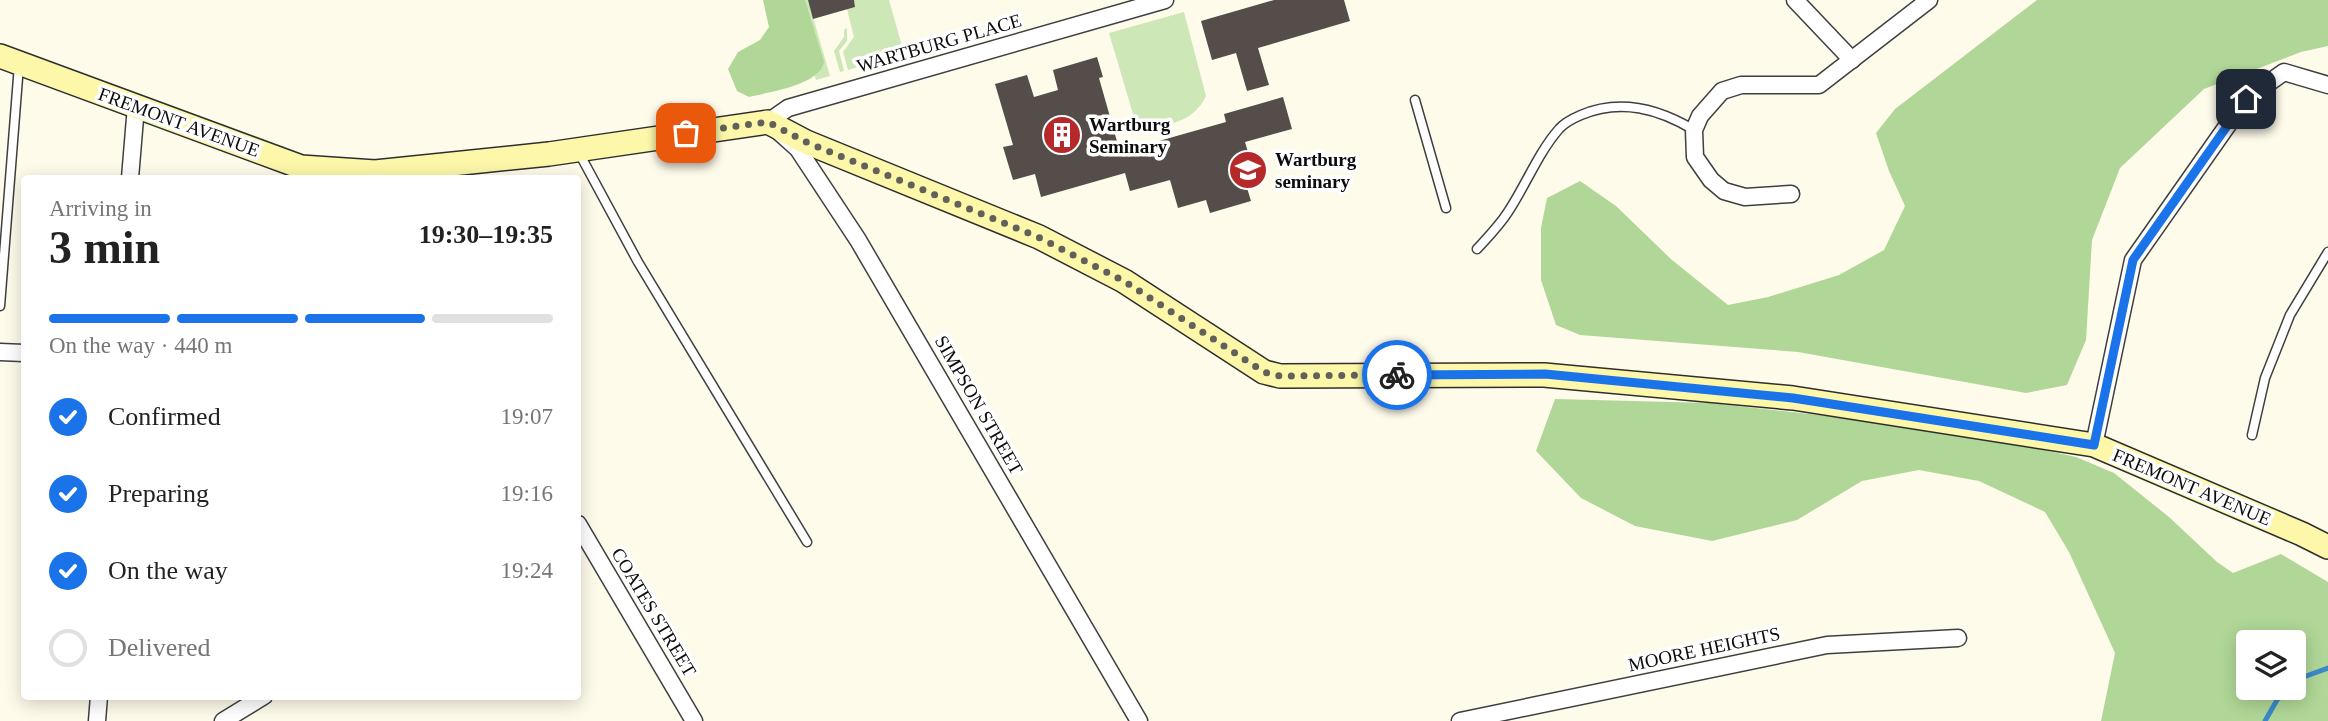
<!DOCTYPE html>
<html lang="en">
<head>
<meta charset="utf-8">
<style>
	body { margin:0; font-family:"Times New Roman",serif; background:#f6f6f6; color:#222; height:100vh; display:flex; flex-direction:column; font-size:26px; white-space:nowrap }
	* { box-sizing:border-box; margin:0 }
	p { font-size:23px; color:#767676 }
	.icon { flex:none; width:38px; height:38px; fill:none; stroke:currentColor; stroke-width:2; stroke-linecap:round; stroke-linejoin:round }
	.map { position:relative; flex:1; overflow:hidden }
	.drawer { position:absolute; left:21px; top:175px; width:560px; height:525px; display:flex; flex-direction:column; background:#fff; border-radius:7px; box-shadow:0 4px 18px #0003 }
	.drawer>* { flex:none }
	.buttons { position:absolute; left:2236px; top:630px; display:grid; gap:14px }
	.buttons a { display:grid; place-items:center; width:70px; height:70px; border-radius:7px; background:#fff; box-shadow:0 4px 18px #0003; font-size:35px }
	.pin { position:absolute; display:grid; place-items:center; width:60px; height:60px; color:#fff; margin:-30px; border-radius:14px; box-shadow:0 4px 10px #0006 }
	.courier { position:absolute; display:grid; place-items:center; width:70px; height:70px; margin:-35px; border:5px solid #1a73e8; border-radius:50%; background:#fff; color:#222; box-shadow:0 2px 9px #0007 }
	.overview em { font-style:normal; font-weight:700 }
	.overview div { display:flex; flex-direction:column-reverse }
	.overview { display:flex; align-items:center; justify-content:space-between; height:119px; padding:0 28px }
	h1 { font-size:46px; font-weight:700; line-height:52px }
	.bar { display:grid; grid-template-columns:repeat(4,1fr); gap:10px 7px; align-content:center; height:84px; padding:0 28px }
	.bar i { height:9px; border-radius:5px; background:#e0e0e0 }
	.bar .selected { background:#1a73e8 }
	.bar p { grid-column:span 4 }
	ol { padding:0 28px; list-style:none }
	li { display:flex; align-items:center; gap:21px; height:77px }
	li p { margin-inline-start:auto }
	li .icon { padding:7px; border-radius:50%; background:#1a73e8; color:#fff; stroke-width:4 }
	li:last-child { color:#767676 }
	li i { width:38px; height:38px; border:4px solid #e0e0e0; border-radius:50% }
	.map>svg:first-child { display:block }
	.green { fill:#cde7b7 }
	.forest { fill:#b0d797; fill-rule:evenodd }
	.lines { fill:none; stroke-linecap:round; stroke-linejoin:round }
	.stream { stroke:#3c89c8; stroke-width:5 }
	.building { fill:#544d49 }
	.lane-casing { stroke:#3f3f3f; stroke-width:11 }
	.street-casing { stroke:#3f3f3f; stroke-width:19 }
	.secondary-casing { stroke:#2e2e2e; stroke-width:26 }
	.lane { stroke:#fff; stroke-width:8 }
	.street { stroke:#fff; stroke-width:16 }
	.secondary { stroke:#fcf7a9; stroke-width:23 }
	.done { stroke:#61605a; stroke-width:7; stroke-dasharray:0 12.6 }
	.route { stroke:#1a73e8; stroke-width:9 }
	.labels { text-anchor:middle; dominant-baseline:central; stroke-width:7; stroke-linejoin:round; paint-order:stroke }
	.street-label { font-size:19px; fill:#0c0c0c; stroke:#fff }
	.poi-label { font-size:19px; font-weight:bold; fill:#0c0c0c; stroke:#fff; text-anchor:start }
</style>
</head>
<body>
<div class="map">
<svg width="2328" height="721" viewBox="0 0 2328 721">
	<rect width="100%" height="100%" fill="#fefbeb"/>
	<g class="green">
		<polygon points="793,0 808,0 830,76 816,80"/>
		<polygon points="854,0 889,0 904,53 848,70 843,52 854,37 847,9 855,7"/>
		<path d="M 1184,12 L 1206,96 C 1194,123 1155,135 1133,114 L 1109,33 Z"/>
		<polygon points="847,28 847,41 839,51 844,71 840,72 834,51 844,37 844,30"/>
	</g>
	<g class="forest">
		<path d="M 763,0 L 805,0 L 824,62 C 820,85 769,92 749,97 L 737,91 L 728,69 L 738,52 L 760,40 L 769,27 Z"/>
		<polygon points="2037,0 2328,0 2328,46 2301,52 2204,89 2120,168 2092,240 2086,340 2067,385 2026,393 1798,352 1580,335 1556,325 1541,280 1541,228 1547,198 1580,181 1616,206 1672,260 1728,305 1768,297 1839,275 1884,250 1905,206 1889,171 1876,133 1895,109"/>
		<path d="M 1555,399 L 1710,403 L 1946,429 L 2076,457 L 2114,473 L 2169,517 L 2217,562 L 2233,573 L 2281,554 L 2328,582 L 2328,721 L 2101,721 L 2115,653 L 2069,552 L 2045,512 L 1979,481 L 1919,470 L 1862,481 L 1797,520 L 1712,541 L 1635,526 L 1581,498 L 1536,451 ZM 2249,642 L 2294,642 L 2294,688 L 2249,688 Z"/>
	</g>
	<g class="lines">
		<g class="stream">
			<polyline points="2294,683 2298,679 2328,668"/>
			<polyline points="2265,721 2277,700 2290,688"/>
		</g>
	</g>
	<g class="building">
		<polygon points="808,0 854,0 855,7 813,19"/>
		<polygon points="1274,0 1344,0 1350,21 1258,48 1269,85 1247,91 1236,53 1212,60 1201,21"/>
		<polygon points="1097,57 1103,77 1099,78 1120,152 1226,122 1224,114 1283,97 1292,129 1245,142 1250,159 1239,162 1251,201 1210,213 1206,200 1178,208 1170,180 1130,191 1125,173 1041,197 1035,174 1013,180 1003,147 1013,145 995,84 1027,75 1034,97 1058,90 1053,70"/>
	</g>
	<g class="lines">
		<defs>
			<g id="lane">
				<polyline points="1415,100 1446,208"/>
				<polyline points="578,151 638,262 807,542"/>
				<path d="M 1477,249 C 1488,237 1499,226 1508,212 C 1526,185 1538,153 1559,129 C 1564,123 1574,118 1581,115 C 1621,98 1659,109 1694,130"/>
				<polyline points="0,306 19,65"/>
				<polyline points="2252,435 2265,378 2290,315 2328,252"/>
			</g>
			<g id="street">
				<polyline points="1795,0 1852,60"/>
				<polyline points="130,178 136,106"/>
				<polyline points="1791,194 1745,197 1724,191 1711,180 1695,157 1694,130 1700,116 1722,91 1741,85 1819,85 1929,0"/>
				<polyline points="0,352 24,353"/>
				<polyline points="2094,445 2133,260 2246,99 2284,72 2328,85"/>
				<polyline points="578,524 694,721"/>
				<polyline points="97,721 99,696"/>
				<polyline points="223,721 264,696"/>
				<polyline points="1139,721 858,240 798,149 768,122 788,108 1165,0"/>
				<polyline points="1460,721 1827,645 1958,638"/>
			</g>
			<polyline id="secondary" points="0,56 301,167 375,172 549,154 768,122 806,142 1039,237 1124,281 1264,372 1280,376 1544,375 1793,398 2094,445 2302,534 2328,547"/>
		</defs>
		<use href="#lane" class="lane-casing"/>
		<use href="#street" class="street-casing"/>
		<use href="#secondary" class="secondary-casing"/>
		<use href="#lane" class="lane"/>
		<use href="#street" class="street"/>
		<use href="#secondary" class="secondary"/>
	</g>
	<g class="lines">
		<polyline class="done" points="686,133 768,122 806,142 1038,237 1124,281 1264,372 1280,376 1397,375"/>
		<polyline class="route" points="1397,375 1545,374 1793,398 2094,445 2133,260 2246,99"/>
	</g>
	<defs>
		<symbol id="building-disc" viewBox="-11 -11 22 22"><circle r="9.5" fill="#b6292a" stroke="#fff"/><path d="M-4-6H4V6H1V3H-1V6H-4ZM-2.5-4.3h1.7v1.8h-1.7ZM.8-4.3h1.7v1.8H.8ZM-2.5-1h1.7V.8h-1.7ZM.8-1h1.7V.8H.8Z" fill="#fff"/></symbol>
		<symbol id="university-disc" viewBox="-11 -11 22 22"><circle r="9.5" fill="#b6292a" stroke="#fff"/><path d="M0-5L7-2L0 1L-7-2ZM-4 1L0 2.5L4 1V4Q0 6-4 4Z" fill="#fff"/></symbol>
	</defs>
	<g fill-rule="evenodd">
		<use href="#building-disc" x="1040" y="113" width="44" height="44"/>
		<use href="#university-disc" x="1226" y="148" width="44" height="44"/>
	</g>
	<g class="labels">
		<g class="street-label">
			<text transform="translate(939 43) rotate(-16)">WARTBURG PLACE</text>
			<text transform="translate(179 122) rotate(20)">FREMONT AVENUE</text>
			<text transform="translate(979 405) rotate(60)">SIMPSON STREET</text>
			<text transform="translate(2192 487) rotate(23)">FREMONT AVENUE</text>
			<text transform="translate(654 612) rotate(59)">COATES STREET</text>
			<text transform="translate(1704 649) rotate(-12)">MOORE HEIGHTS</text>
		</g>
		<g class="poi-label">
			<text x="1089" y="124">Wartburg<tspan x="1089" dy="22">Seminary</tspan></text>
			<text x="1275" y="159">Wartburg<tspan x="1275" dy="22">seminary</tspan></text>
		</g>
	</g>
</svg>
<div class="buttons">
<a><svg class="icon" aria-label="layers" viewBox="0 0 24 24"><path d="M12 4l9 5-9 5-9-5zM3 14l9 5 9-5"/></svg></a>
</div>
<div class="pin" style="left:686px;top:133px;background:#ea580c"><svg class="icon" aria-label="bag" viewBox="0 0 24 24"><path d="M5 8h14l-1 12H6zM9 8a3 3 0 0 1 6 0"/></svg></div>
<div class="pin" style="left:2246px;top:99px;background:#1f2937"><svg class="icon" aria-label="home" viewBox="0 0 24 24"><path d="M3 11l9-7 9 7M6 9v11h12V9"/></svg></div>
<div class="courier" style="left:1397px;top:375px"><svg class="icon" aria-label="bike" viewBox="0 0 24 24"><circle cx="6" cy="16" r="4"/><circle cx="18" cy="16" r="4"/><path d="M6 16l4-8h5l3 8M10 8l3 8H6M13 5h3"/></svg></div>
<section class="drawer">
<div class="overview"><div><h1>3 min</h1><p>Arriving in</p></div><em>19:30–19:35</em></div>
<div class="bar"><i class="selected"></i><i class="selected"></i><i class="selected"></i><i></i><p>On the way · 440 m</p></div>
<ol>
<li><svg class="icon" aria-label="check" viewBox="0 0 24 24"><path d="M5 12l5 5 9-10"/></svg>Confirmed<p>19:07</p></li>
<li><svg class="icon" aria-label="check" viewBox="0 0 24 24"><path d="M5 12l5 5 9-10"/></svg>Preparing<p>19:16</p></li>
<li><svg class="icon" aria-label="check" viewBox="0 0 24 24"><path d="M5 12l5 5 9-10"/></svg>On the way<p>19:24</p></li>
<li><i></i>Delivered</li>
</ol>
</section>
</div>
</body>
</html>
